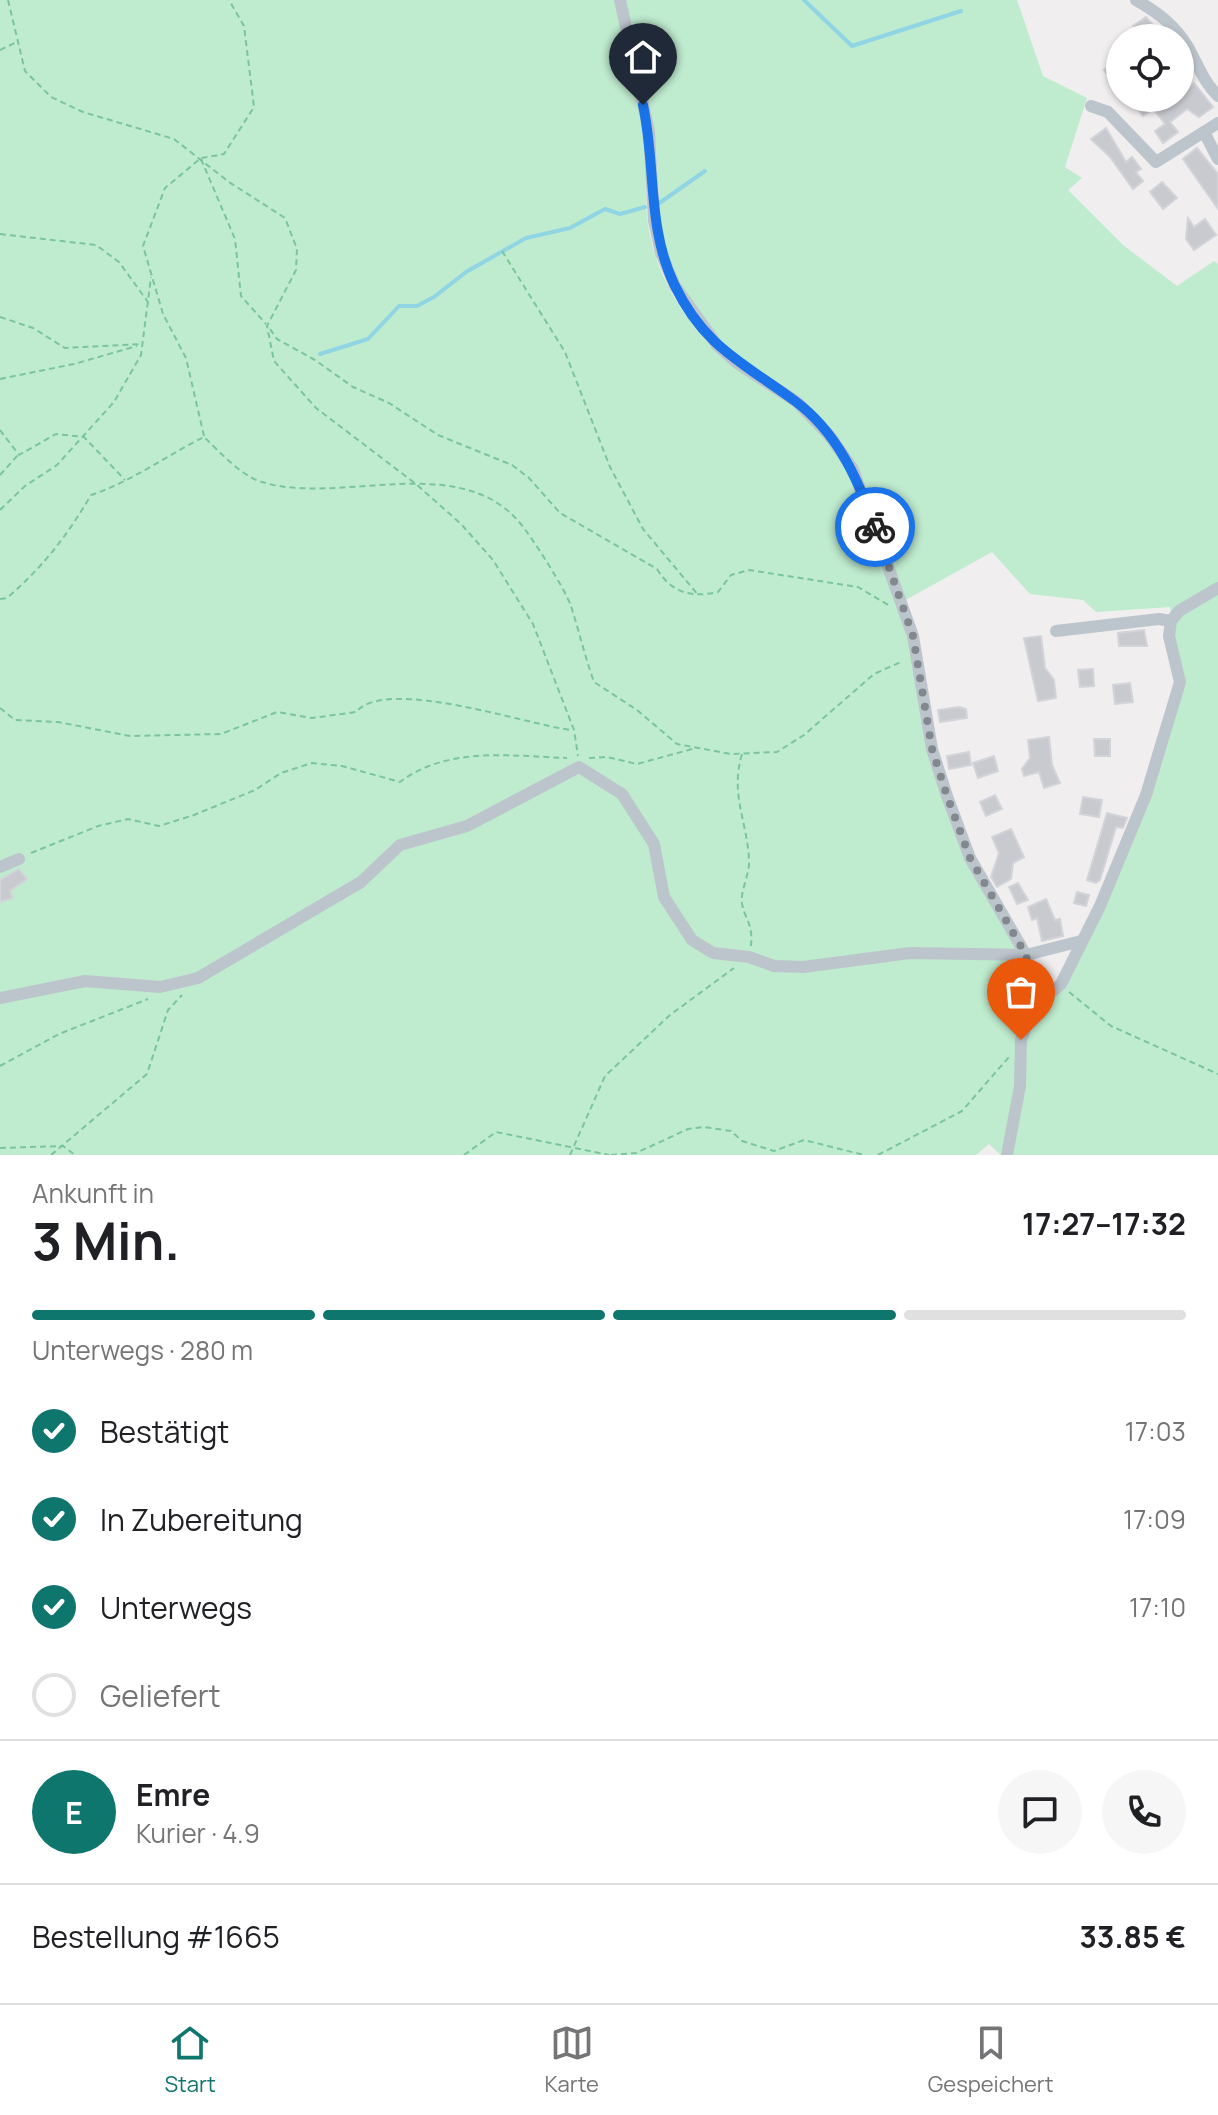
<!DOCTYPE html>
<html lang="de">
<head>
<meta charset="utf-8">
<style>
	body { margin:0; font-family:Manrope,sans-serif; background:#f6f6f6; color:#202124; height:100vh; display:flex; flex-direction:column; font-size:30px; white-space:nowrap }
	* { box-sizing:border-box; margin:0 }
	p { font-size:26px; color:#757577 }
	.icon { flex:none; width:44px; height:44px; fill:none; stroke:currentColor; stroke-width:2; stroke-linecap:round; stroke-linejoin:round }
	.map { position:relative; height:1155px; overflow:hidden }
	.panel { display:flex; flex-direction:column; background:#fff; flex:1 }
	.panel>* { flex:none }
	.buttons { position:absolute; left:1106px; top:24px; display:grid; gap:16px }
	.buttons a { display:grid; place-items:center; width:88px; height:88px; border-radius:50%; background:#fff; box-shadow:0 2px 6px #0004; font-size:40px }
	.pin { position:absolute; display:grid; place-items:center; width:68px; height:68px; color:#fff; margin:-82px -34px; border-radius:50% 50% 50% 0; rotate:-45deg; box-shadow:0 0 8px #0007 }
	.pin .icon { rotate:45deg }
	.courier { position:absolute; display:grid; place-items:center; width:80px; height:80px; margin:-40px; border:6px solid #1a73e8; border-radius:50%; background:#fff; color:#222; box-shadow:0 2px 10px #0007 }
	.headline em { font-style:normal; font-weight:700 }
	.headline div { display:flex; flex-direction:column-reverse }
	.headline { display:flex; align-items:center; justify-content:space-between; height:136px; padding:0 32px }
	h1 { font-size:52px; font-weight:700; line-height:60px }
	.bar { display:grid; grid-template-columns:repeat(4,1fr); gap:12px 8px; align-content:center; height:96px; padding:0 32px }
	.bar i { height:10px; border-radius:6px; background:#e0e0e0 }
	.bar .selected { background:#0f766e }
	.bar p { grid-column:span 4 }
	.line { display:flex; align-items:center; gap:20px; padding:0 32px; border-top:2px solid #e0e0e0 }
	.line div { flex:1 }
	.round { display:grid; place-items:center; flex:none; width:84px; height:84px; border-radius:42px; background:#f6f6f6 }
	ol { padding:0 32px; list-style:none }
	li { display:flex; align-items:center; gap:24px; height:88px }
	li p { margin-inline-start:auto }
	li .icon { padding:8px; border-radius:50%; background:#0f766e; color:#fff; stroke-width:4 }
	li:last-child { color:#757577 }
	li i { width:44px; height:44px; border:4px solid #e0e0e0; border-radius:50% }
	.dock { display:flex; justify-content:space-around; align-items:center; height:112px; border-top:2px solid #e0e0e0; background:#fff; font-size:22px; color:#757577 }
	.dock a { display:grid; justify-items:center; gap:4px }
	.dock .selected { color:#0f766e }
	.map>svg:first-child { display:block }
	.green { fill:#bfebcf; fill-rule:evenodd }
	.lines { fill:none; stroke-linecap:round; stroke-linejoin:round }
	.stream { stroke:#90d5e4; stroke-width:4 }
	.building { fill:#c8cad0; stroke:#d2d4d9; stroke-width:2 }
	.path { stroke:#7ac59e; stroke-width:2; stroke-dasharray:6 4; stroke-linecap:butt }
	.minor { stroke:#bdc5cc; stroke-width:12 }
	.done { stroke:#82888d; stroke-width:8; stroke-dasharray:0 14.4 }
	.route { stroke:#1a73e8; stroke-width:10 }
</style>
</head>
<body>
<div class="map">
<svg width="1218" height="1155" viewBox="0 0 1218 1155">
	<rect width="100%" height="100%" fill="#f0eeee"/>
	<path class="green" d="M 0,0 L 614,0 C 625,47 642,97 646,144 C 648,170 644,198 648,224 C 660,304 716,359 782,397 L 720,343 L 677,280 L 661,237 L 656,145 L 624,0 L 1017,0 L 1043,76 L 1087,98 L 1065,167 L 1082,178 L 1068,190 L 1123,245 L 1177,286 L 1214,261 L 1218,264 L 1218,1155 L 1001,1155 L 989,1144 L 976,1155 L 0,1155 ZM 992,552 L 1030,594 L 1083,600 L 1096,612 L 1170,607 L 1180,682 L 1132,831 L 1051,993 L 1032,1008 L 1026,955 L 970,858 L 932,749 L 902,602 Z"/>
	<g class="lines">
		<g class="stream">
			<polyline points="804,0 852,46 961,11"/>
			<polyline points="658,204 705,171"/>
			<polyline points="320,354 368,339 399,306 417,306 434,297 466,272 526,238 570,228 605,209 620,214 645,207"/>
		</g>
	</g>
	<g class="building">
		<polygon points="1146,17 1158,31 1161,29 1171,38 1143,38 1133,26"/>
		<polygon points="1120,57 1120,76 1113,82 1104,70"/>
		<polygon points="1194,83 1213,107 1199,117 1187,109 1170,122 1178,132 1163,143 1155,131 1165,124 1155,111 1180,98"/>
		<polygon points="1130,98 1152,98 1158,105 1143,116"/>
		<polygon points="1106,128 1126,162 1132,157 1141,169 1136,172 1143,181 1133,189 1110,157 1091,139"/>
		<polygon points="1197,148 1218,174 1218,209 1183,159"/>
		<polygon points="1162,182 1177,198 1163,209 1150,192"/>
		<polygon points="1188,218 1194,227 1205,219 1216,235 1194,250 1186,239"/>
		<polygon points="1144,630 1147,646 1119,646 1118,633"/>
		<polygon points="1041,636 1045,668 1054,680 1056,698 1038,701 1024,638"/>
		<polygon points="1093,669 1094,686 1080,687 1078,670"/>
		<polygon points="1130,683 1133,702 1115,704 1113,685"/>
		<polygon points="959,707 966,709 967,718 940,722 938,710"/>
		<polygon points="1049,737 1052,765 1060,783 1044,788 1039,772 1024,776 1022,769 1030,758 1028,740"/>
		<polygon points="1094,739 1110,739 1110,756 1095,756"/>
		<polygon points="969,752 971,765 949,769 947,756"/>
		<polygon points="994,756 998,771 978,778 973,763"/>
		<polygon points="995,795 1002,809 986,816 980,802"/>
		<polygon points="1083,797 1102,800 1099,817 1080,814"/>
		<polygon points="1107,813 1127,818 1123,828 1116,827 1100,880 1096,883 1087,880"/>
		<polygon points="1011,829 1024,857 1013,863 1011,879 997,887 991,877 999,853 992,837"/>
		<polygon points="19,869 27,879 10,891 13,898 0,902 0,880"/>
		<polygon points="1018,883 1028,900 1017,904 1009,887"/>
		<polygon points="1077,892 1089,895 1086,906 1074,903"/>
		<polygon points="1046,899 1055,920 1060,919 1063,936 1042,941 1037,918 1032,920 1028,907"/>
	</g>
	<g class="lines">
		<g class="path">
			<polyline points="8,0 25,71 51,97 83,112 174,139 229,182 285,218 297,249 296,270 267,326 274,361 316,408 416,484 461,524 493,560 533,624 574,730 578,756"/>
			<polyline points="0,50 17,42"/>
			<polyline points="201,159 235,239 241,296 266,324"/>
			<polyline points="0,234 96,245 119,262 148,302"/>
			<polyline points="502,251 565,352 610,467 643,529 699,596"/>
			<polyline points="0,317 33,328 65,348 141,344"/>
			<path d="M 270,329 L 277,339 L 315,360 L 353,387 L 389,403 L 438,435 L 512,465 L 529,478 L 560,513 L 657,569 C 672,593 691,598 718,592 L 731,575 L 749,570 L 858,587 L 890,606"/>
			<polyline points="0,379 74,364 137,346"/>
			<polyline points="0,430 19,455 56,434 84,437 125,480"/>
			<polyline points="204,436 186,358 163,314 143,246 165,188 201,158 224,154 254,107 244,26 229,0"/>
			<polyline points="0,475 18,455"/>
			<polyline points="0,510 25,486 57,465 114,402 141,355 151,277"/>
			<path d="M 0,599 L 7,598 C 43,567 67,536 91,495 C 131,482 167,455 204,437 C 220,452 241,476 262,482 C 339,506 459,450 520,523 C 532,537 565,589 571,606 C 579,631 585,657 594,682 L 637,710 L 677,744 L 731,754 L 777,752 L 804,735 L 874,674 L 903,661"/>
			<path d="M 0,708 L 15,720 L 58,722 L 130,736 L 221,734 L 277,712 L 312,718 L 356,712 C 386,676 528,725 571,730"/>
			<path d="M 742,754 C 730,795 747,820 749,860 C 750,874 740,891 742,904 C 746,922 753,923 751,946"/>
			<polyline points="589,758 607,757 637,764 696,748"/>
			<path d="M 31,853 L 98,826 L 128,819 L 159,826 L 194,815 L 255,790 L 281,773 L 312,763 L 342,766 L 400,782 C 448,746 510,756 567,758"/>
			<polyline points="1069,992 1111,1026 1218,1074"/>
			<polyline points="0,1066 59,1034 148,999"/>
			<polyline points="0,1148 63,1146 75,1155"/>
			<polyline points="51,1155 147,1074 168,1010 182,995"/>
			<polyline points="464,1155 496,1132 609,1155"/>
			<polyline points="570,1155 605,1076 670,1015 734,968"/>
			<polyline points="611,1155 636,1153 688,1129 704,1127 731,1131 742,1141 774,1151 804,1140 864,1155"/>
			<polyline points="878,1155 962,1111 1009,1057"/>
		</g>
		<g class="minor">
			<polyline points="620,0 649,131 654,221 661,253 675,286 717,345 737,363 797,402 829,435 853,469 913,636 932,749 947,796 970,858 1026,955 1034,990 1032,1009 1021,1040 1020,1086 1007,1155"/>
			<path d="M 1136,0 C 1157,12 1175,25 1188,47 C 1198,65 1203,81 1218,96"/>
			<polyline points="1091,106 1108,112 1156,162 1218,123"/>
			<polyline points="1204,132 1218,159"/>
			<polyline points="1056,631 1159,619 1171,621"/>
			<polyline points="0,867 19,859"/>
			<polyline points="0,998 85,981 160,987 198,978 361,882 400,845 467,826 579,767 622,794 654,844 664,897 692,940 713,953 749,957 774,966 803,967 910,953 1026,955 1081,941"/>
			<polyline points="1032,1009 1061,984 1100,906 1146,795 1180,682 1169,636 1171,621 1179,611 1218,588"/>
		</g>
	</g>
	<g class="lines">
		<polyline class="done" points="875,527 913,636 932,749 947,796 970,858 1026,955 1034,990 1032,1009 1021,1040"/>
		<path class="route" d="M 643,105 C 656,165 647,227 674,284 C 704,347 742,362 795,401 C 837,432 858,479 875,527"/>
	</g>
</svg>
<div class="buttons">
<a><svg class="icon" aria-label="locate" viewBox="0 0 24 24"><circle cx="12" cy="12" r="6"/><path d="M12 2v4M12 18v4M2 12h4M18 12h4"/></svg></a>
</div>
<div class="pin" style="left:1021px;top:1040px;background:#ea580c"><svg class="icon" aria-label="bag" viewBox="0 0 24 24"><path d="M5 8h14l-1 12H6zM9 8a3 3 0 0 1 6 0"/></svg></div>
<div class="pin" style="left:643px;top:105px;background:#1f2937"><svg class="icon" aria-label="home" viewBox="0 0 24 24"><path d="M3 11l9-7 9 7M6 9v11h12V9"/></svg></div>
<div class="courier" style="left:875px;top:527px"><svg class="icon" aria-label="bike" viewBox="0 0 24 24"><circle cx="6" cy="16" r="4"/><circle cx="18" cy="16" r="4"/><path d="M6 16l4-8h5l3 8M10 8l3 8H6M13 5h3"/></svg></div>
</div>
<section class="panel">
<div class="headline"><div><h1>3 Min.</h1><p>Ankunft in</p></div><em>17:27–17:32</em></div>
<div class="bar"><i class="selected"></i><i class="selected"></i><i class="selected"></i><i></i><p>Unterwegs · 280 m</p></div>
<ol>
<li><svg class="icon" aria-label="check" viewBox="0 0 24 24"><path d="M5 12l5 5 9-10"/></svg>Bestätigt<p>17:03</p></li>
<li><svg class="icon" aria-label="check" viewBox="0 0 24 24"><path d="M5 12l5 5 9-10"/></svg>In Zubereitung<p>17:09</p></li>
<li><svg class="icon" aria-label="check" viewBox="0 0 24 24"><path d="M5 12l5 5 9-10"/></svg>Unterwegs<p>17:10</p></li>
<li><i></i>Geliefert</li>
</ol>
<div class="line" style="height:144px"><b class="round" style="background:#0f766e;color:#fff">E</b><div><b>Emre</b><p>Kurier · 4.9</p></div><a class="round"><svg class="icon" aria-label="chat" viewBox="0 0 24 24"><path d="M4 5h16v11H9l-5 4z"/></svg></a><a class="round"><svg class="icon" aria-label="phone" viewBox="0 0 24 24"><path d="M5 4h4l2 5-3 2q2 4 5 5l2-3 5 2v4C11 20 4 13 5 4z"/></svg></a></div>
<div class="line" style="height:104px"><div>Bestellung #1665</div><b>33.85 €</b></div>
</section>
<nav class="dock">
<a class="selected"><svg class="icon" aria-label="home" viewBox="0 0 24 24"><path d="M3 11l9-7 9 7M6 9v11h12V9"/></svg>Start</a>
<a><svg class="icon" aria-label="map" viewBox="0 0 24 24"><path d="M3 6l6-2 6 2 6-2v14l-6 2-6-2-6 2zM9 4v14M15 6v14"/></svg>Karte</a>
<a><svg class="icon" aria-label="saved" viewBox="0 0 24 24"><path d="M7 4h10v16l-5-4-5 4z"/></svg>Gespeichert</a>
</nav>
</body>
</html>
